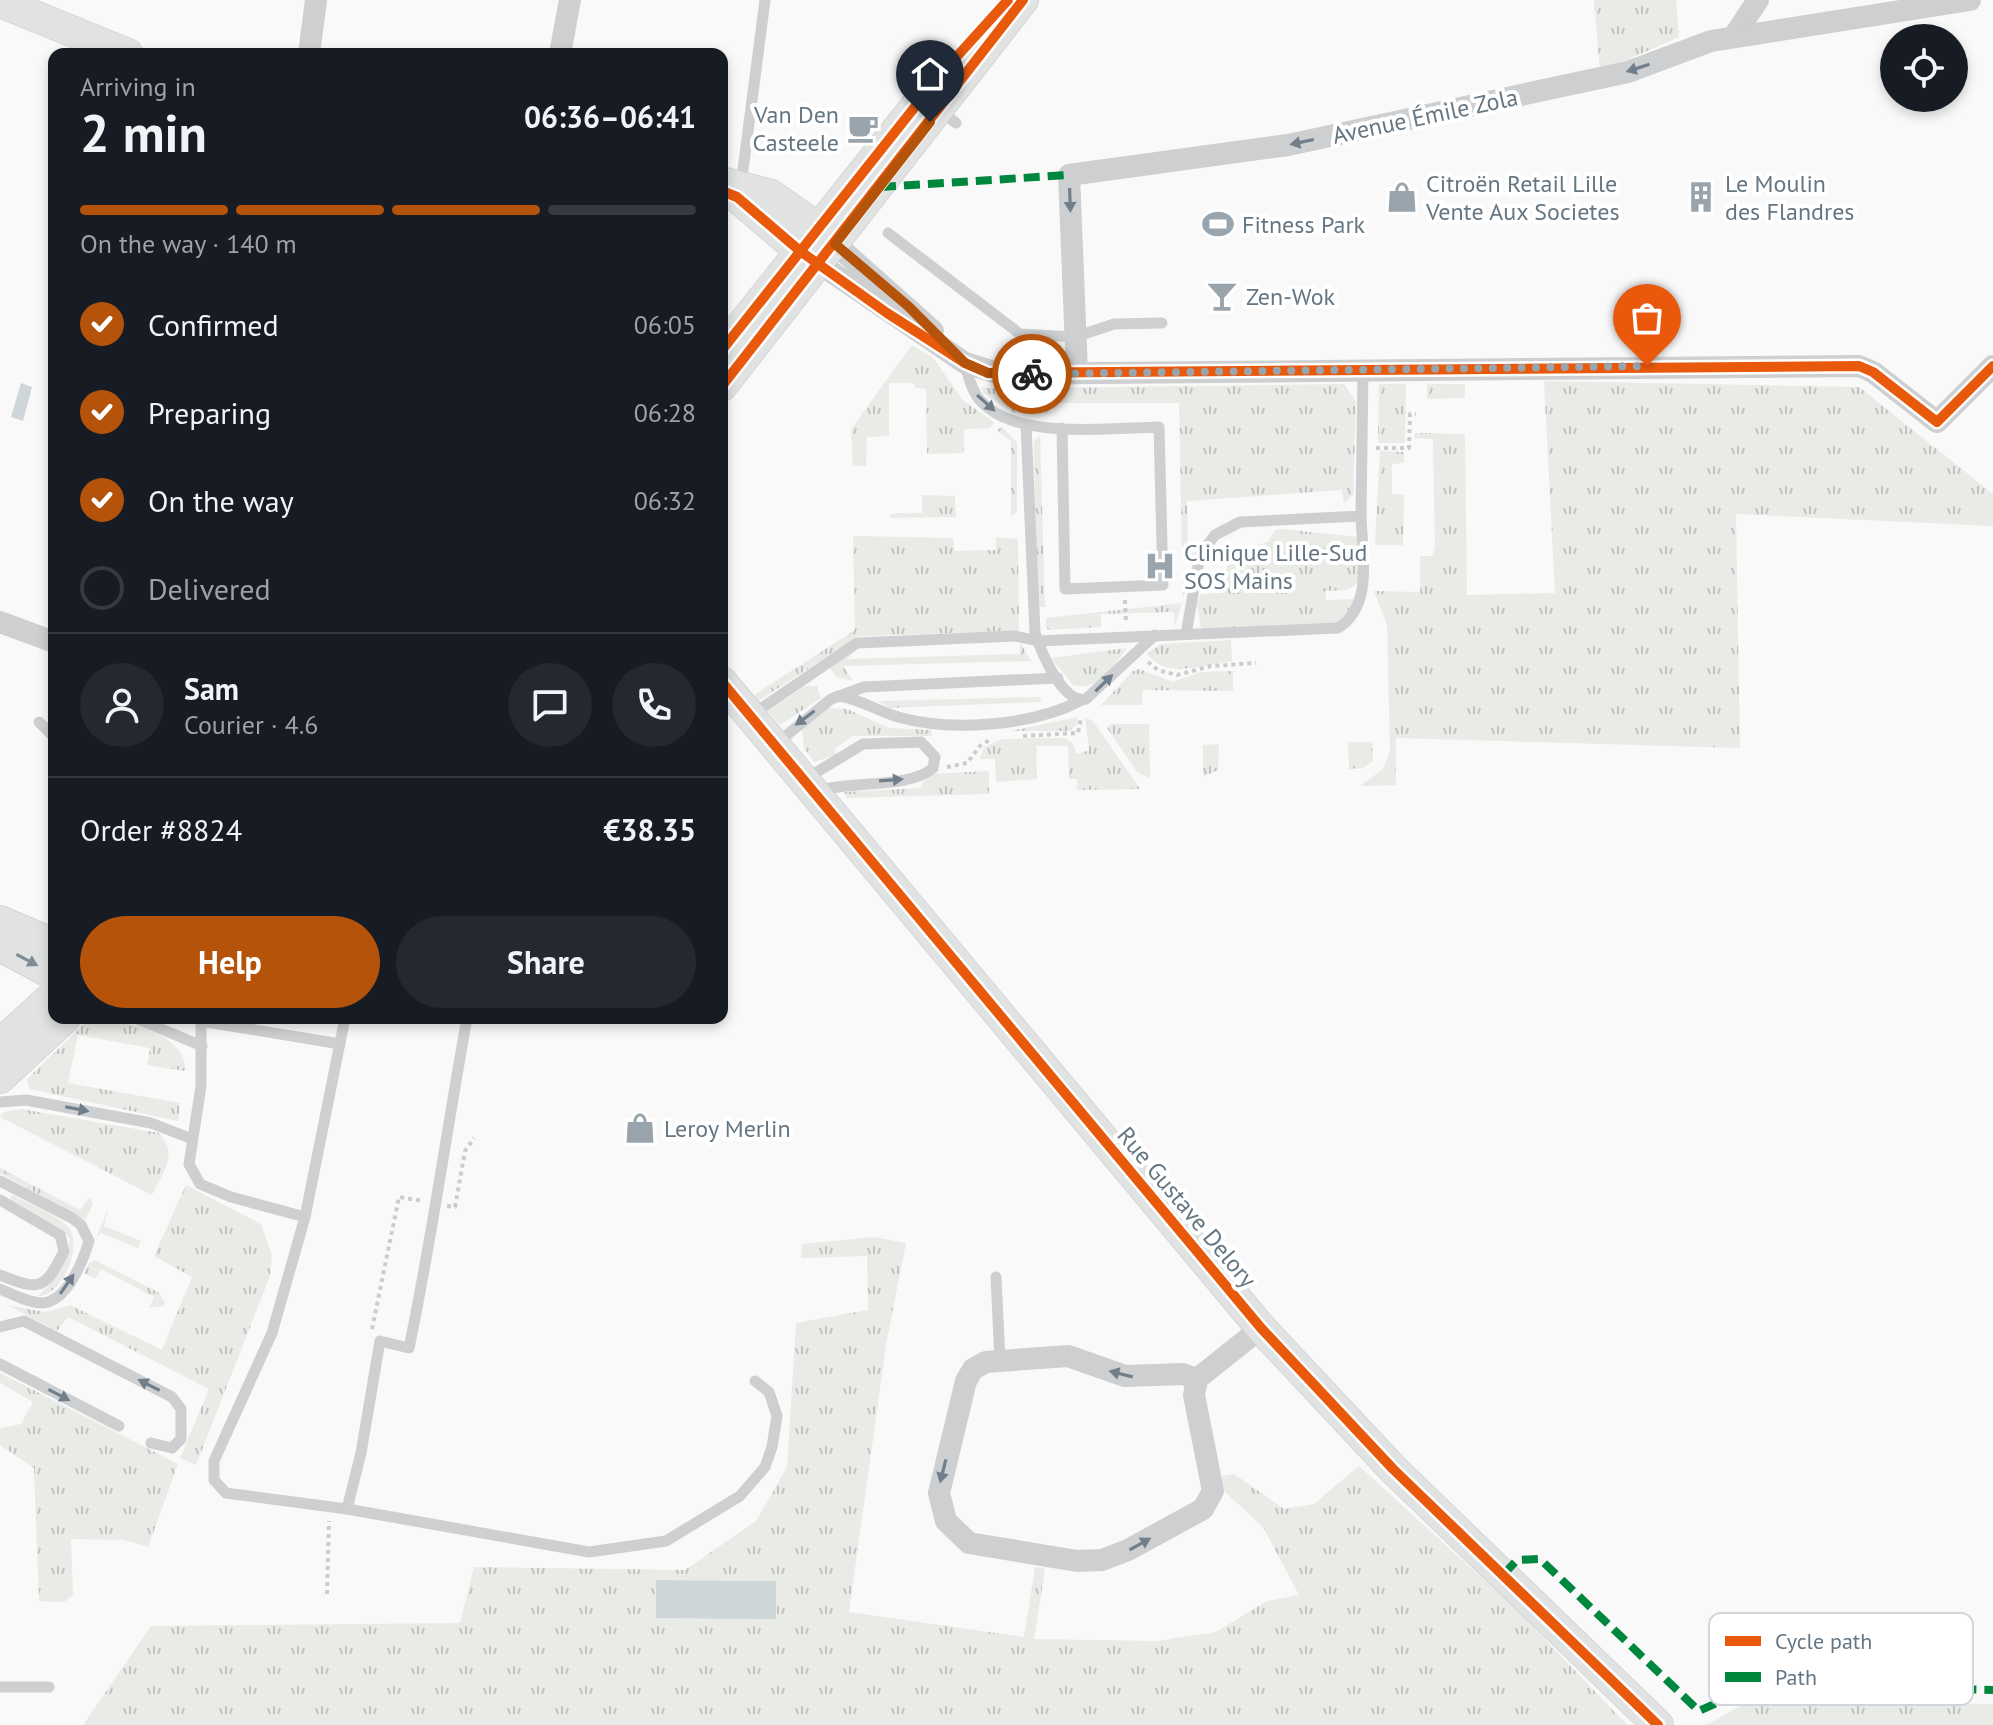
<!DOCTYPE html>
<html lang="en">
<head>
<meta charset="utf-8">
<style>
	body { margin:0; font-family:"PT Sans",sans-serif; background:#242831; color:#f1f3f6; height:100vh; display:flex; flex-direction:column; font-size:30px; white-space:nowrap }
	* { box-sizing:border-box; margin:0 }
	p { font-size:26px; color:#9ea1a6 }
	.icon { flex:none; width:44px; height:44px; fill:none; stroke:currentColor; stroke-width:2; stroke-linecap:round; stroke-linejoin:round }
	.map { position:relative; flex:1; overflow:hidden }
	.sheet { position:absolute; left:48px; top:48px; width:680px; height:976px; display:flex; flex-direction:column; background:#171b24; border-radius:16px; box-shadow:0 4px 12px #0003 }
	.sheet>* { flex:none }
	.fabs { position:absolute; left:1880px; top:24px; display:grid; gap:16px }
	.fabs a { display:grid; place-items:center; width:88px; height:88px; border-radius:50%; background:#171b24; box-shadow:0 4px 12px #0003; font-size:40px }
	.pin { position:absolute; display:grid; place-items:center; width:68px; height:68px; color:#fff; margin:-82px -34px; border-radius:50% 50% 50% 0; rotate:-45deg; box-shadow:0 0 8px #0007 }
	.pin .icon { rotate:45deg }
	.courier { position:absolute; display:grid; place-items:center; width:80px; height:80px; margin:-40px; border:6px solid #b45309; border-radius:50%; background:#fff; color:#222; box-shadow:0 2px 10px #0007 }
	.summary em { font-style:normal; font-weight:700 }
	.summary div { display:flex; flex-direction:column-reverse }
	.summary { display:flex; align-items:center; justify-content:space-between; height:136px; padding:0 32px }
	h1 { font-size:52px; font-weight:700; line-height:60px }
	.bar { display:grid; grid-template-columns:repeat(4,1fr); gap:12px 8px; align-content:center; height:96px; padding:0 32px }
	.bar i { height:10px; border-radius:6px; background:#363941 }
	.bar .selected { background:#b45309 }
	.bar p { grid-column:span 4 }
	.line { display:flex; align-items:center; gap:20px; padding:0 32px; border-top:2px solid #363941 }
	.line div { flex:1 }
	.round { display:grid; place-items:center; flex:none; width:84px; height:84px; border-radius:42px; background:#242831 }
	ol { padding:0 32px; list-style:none }
	li { display:flex; align-items:center; gap:24px; height:88px }
	li p { margin-inline-start:auto }
	li .icon { padding:8px; border-radius:50%; background:#b45309; color:#fff; stroke-width:4 }
	li:last-child { color:#9ea1a6 }
	li i { width:44px; height:44px; border:4px solid #363941; border-radius:50% }
	.action { display:flex; gap:16px; margin-top:auto; padding:16px 32px }
	.action a { flex:1; height:92px; border-radius:48px; background:#b45309; color:#fff; font-size:32px; font-weight:700; line-height:92px; text-align:center }
	.action a+a { background:#242831; color:#f1f3f6 }
	.map>svg:first-child { display:block }
	.grass { fill:url(#grass-tufts); fill-rule:evenodd }
	.water { fill:#ced6d9 }
	.lines { fill:none; stroke-linecap:round; stroke-linejoin:round }
	.secondary-casing { stroke:#d5d6d7; stroke-width:32 }
	.path { stroke:#cbcccd; stroke-width:4; stroke-dasharray:4 4; stroke-linecap:butt }
	.lane { stroke:#cecfd0; stroke-width:11 }
	.street { stroke:#cecfd0; stroke-width:22 }
	.secondary { stroke:#e1e2e2; stroke-width:30 }
	.quiet { stroke:#00873e; stroke-width:8; stroke-dasharray:16 8; stroke-linecap:butt }
	.cycleway-casing { stroke:#fff; stroke-width:15 }
	.cycleway { stroke:#e8590c; stroke-width:10 }
	.oneway { fill:#707f8b }
	.oneway2 { fill:#7e8c96 }
	.done { stroke:#99a4ac; stroke-width:8; stroke-dasharray:0 14.4 }
	.route { stroke:#b45309; stroke-width:10 }
	.labels { text-anchor:middle; dominant-baseline:central; stroke-width:8; stroke-linejoin:round; paint-order:stroke }
	.poi-label { font-size:24px; fill:#657683; stroke:#fff; text-anchor:start }
	.street-label { font-size:24px; fill:#657683; stroke:#fff }
	.key { fill:#fff; stroke:#d1d6da; stroke-width:2 }
	.key-label { font-size:22px; fill:#657683 }
</style>
</head>
<body>
<div class="map">
<svg width="1993" height="1725" viewBox="0 0 1993 1725">
	<defs>
		<pattern id="grass-tufts" width="24" height="20" patternUnits="userSpaceOnUse" patternTransform="scale(2)"><rect width="24" height="20" fill="#e8ebe6"/><path d="M3 7l-1-3M5 7V3M7 7l1-3M15 17l-1-3M17 17v-4M19 17l1-3" fill="none" stroke="#c0c3c0"/></pattern>
	</defs>
	<rect width="100%" height="100%" fill="#f9f9f9"/>
	<g class="grass">
		<polygon points="1594,0 1676,0 1679,37 1600,72"/>
		<polygon points="912,345 933,358 963,400 994,422 990,428 964,429 964,453 927,454 926,389 916,388 913,383 889,383 889,436 867,437 866,466 853,466 851,429"/>
		<polygon points="1544,381 1859,387 1993,494 1993,526 1736,514 1740,748 1396,738 1396,785 1360,786 1383,769 1390,751 1387,625 1374,591 1420,592 1420,556 1432,556 1435,548 1433,439 1414,438 1415,433 1465,434 1467,595 1555,593"/>
		<polygon points="1344,384 1356,402 1353,495 1344,503 1342,490 1187,501 1188,552 1193,553 1193,557 1182,557 1179,403 1048,403 1047,415 1037,406 1042,388"/>
		<polygon points="1379,384 1406,384 1405,443 1378,443"/>
		<polygon points="1427,384 1465,384 1465,398 1427,399"/>
		<polygon points="981,387 1008,390 1016,414 983,393"/>
		<polygon points="1002,427 1017,442 1017,511 1011,516 1011,441 997,430"/>
		<polygon points="1040,435 1045,607 1037,607 1034,441"/>
		<polygon points="1380,451 1404,452 1404,463 1392,464 1392,494 1404,495 1403,545 1375,545"/>
		<polygon points="922,495 955,496 956,517 890,518 890,514 922,513"/>
		<polygon points="1281,529 1358,537 1358,583 1347,590 1325,591 1326,600 1353,599 1353,608 1337,622 1326,625 1201,628 1197,604 1201,594 1215,593 1229,563 1248,548 1268,542 1275,530"/>
		<polygon points="853,536 953,538 954,551 996,550 996,537 1018,539 1019,631 859,636 758,701 754,695 855,630"/>
		<polygon points="1182,574 1189,577 1175,627 1174,612 1101,614 1101,627 1048,630 1046,627 1046,618 1183,603"/>
		<path d="M 1231,640 L 1232,661 C 1205,664 1164,681 1147,653 L 1161,644 Z"/>
		<polygon points="1020,642 1031,661 843,666 853,681 837,677 830,668 856,650 847,659 1020,654"/>
		<path d="M 1127,648 C 1113,667 1100,691 1073,685 L 1051,658 Z"/>
		<polygon points="1139,669 1173,682 1201,672 1233,671 1233,691 1143,690 1142,705 1101,705 1133,671"/>
		<polygon points="805,686 817,686 821,698 780,725 768,711"/>
		<polygon points="1039,697 1042,700 1038,702 889,708 878,701"/>
		<polygon points="826,708 847,709 889,728 931,730 932,736 853,736 835,749 836,755 814,762 804,748 802,729"/>
		<polygon points="1077,717 1077,724 1069,731 1011,731"/>
		<polygon points="1085,717 1093,721 1140,789 1077,790 1077,779 1069,779 1068,746 1036,746 1037,779 996,782 995,759 980,759 984,747 1002,739 1065,738 1072,742 1077,754 1089,750"/>
		<polygon points="1110,724 1149,724 1150,778 1137,772 1107,728"/>
		<polygon points="1348,742 1372,742 1373,761 1363,768 1349,769"/>
		<polygon points="1219,744 1218,770 1203,777 1203,745"/>
		<polygon points="989,771 989,794 847,798 844,792 920,788 929,774"/>
		<path d="M 99,1020 C 128,1021 188,1035 185,1071 L 147,1065 L 150,1048 L 78,1035 L 68,1083 L 180,1103 L 178,1121 L 29,1089 L 27,1079 L 86,1022 Z"/>
		<path d="M 21,1109 L 159,1133 C 179,1155 163,1171 152,1195 L 0,1117 L 4,1112 Z"/>
		<polygon points="0,1168 80,1210 90,1197 93,1205 85,1220 0,1173"/>
		<polygon points="186,1185 261,1224 272,1255 270,1276 196,1465 180,1458 209,1389 68,1317 57,1331 7,1305 45,1312 70,1305 162,1350 192,1277 154,1256"/>
		<path d="M 12,1195 C 29,1204 54,1213 67,1226 C 85,1244 62,1297 38,1296 C 52,1284 69,1259 70,1239 L 60,1228 L 10,1200 Z"/>
		<polygon points="108,1210 104,1226 141,1241 138,1248 101,1233 96,1238"/>
		<path d="M 874,1237 L 906,1243 L 886,1345 L 849,1612 L 1024,1637 L 1035,1567 L 1045,1569 L 1034,1639 L 1156,1641 L 1216,1632 L 1267,1601 L 1299,1595 L 1263,1527 L 1224,1491 L 1222,1476 L 1234,1474 L 1284,1509 L 1314,1504 L 1359,1466 L 1516,1609 L 1627,1725 L 83,1725 L 151,1626 L 460,1623 L 474,1567 L 685,1570 L 756,1521 L 787,1467 L 796,1323 L 868,1310 L 867,1256 L 801,1258 L 802,1244 ZM 656,1580 L 775,1581 L 776,1581 L 656,1618 Z"/>
		<polygon points="95,1260 158,1292 165,1302 163,1306 149,1308 154,1297 101,1269 95,1279 84,1273 89,1263"/>
		<polygon points="0,1373 178,1464 148,1547 124,1540 71,1539 73,1595 64,1602 39,1601 34,1468 0,1445 0,1428 21,1424 33,1402 0,1383"/>
		<polygon points="1749,1701 1993,1704 1993,1725 1706,1725"/>
	</g>
	<g class="water">
		<polygon points="21,383 32,387 23,421 11,417"/>
		<polygon points="656,1580 776,1581 776,1619 656,1618"/>
	</g>
	<g class="lines">
		<defs>
			<g id="secondary">
				<polyline points="0,2 128,54"/>
				<polyline points="722,182 771,195 818,228"/>
				<polyline points="722,191 737,197 800,251"/>
				<polyline points="722,350 935,82"/>
				<polyline points="722,386 1023,0"/>
				<polyline points="722,682 1261,1328 1393,1469 1658,1725"/>
				<polyline points="0,921 54,944"/>
				<polyline points="0,946 54,975"/>
				<polyline points="0,1044 54,995"/>
				<polyline points="0,1078 65,1018"/>
			</g>
		</defs>
		<use href="#secondary" class="secondary-casing"/>
		<g class="path">
			<polyline points="1376,448 1409,448 1410,414 1416,414"/>
			<polyline points="1125,600 1126,623"/>
			<polyline points="1148,662 1158,670 1177,675 1211,666 1256,663"/>
			<polyline points="1023,736 1078,733 1081,718"/>
			<polyline points="947,767 967,763 980,746 991,739"/>
			<polyline points="447,1206 455,1207 465,1151 474,1138"/>
			<polyline points="372,1329 399,1197 423,1201"/>
			<polyline points="327,1594 329,1521"/>
		</g>
		<g class="lane">
			<polyline points="939,109 956,123"/>
			<polyline points="741,185 765,0"/>
			<polyline points="888,233 1020,334 1075,337 1114,324 1162,323"/>
			<path d="M 965,364 C 968,375 971,389 979,399 C 1013,441 1110,428 1159,427 L 1163,585 L 1065,589 L 1062,428"/>
			<path d="M 1026,425 L 1035,633 C 1041,651 1062,704 1086,699 L 1155,635"/>
			<polyline points="1186,634 1200,555 1215,535 1240,522 1361,516 1363,369"/>
			<path d="M 839,696 C 859,699 878,711 898,717 C 951,732 1031,726 1080,701"/>
			<path d="M 753,714 L 857,643 L 1015,636 L 1038,641 L 1338,628 C 1374,606 1362,553 1361,516"/>
			<polyline points="39,722 54,737"/>
			<polyline points="777,743 831,699 864,687 1058,678"/>
			<path d="M 807,778 L 863,744 L 921,742 L 935,757 L 933,768 C 910,789 848,780 815,792"/>
			<polyline points="135,1018 202,1046"/>
			<polyline points="345,1018 305,1217 272,1333 214,1461 214,1480 226,1493 347,1509 589,1552 666,1541 740,1496 765,1467 772,1447 777,1416 769,1392 755,1381"/>
			<polyline points="0,1102 26,1100 151,1123 192,1139"/>
			<path d="M 0,1181 L 72,1218 L 81,1225 L 89,1241 C 83,1261 67,1302 42,1303 C 28,1303 12,1294 0,1289"/>
			<path d="M 0,1200 L 60,1235 L 64,1251 C 45,1290 40,1291 0,1275"/>
			<polyline points="305,1217 231,1197 200,1184 189,1164 201,1086 201,1021 340,1044"/>
			<polyline points="996,1277 1000,1361"/>
			<polyline points="0,1327 24,1321 172,1397 181,1409 181,1439 172,1448 151,1443"/>
			<polyline points="0,1364 119,1426"/>
			<path d="M 347,1509 L 361,1453 L 380,1341 L 409,1348 C 432,1238 447,1128 467,1018"/>
			<polyline points="0,1687 49,1687"/>
		</g>
		<g class="street">
			<polyline points="1734,36 1758,0"/>
			<polyline points="309,54 316,0"/>
			<polyline points="560,54 570,0"/>
			<polyline points="824,234 933,331"/>
			<polyline points="808,256 965,363 1001,374 1859,366 1873,372 1937,422 1993,366"/>
			<polyline points="1077,372 1069,175 1288,145 1628,72 1711,41 1970,0"/>
			<polyline points="0,622 54,642"/>
			<polyline points="1197,1379 1183,1374 1125,1376 1068,1356 986,1362 973,1369 966,1381 939,1493 946,1521 969,1543 1077,1561 1102,1560 1128,1550 1203,1509 1213,1491 1194,1395 1197,1379 1261,1328"/>
		</g>
		<use href="#secondary" class="secondary"/>
		<g class="quiet">
			<polyline points="880,187 1069,175"/>
			<polyline points="1504,1574 1517,1560 1540,1559 1699,1711 1743,1691 1817,1686 1993,1690"/>
		</g>
		<defs>
			<g id="cycleway">
				<polyline points="722,191 737,197 800,251 887,313 965,363 988,373 1859,366 1873,372 1937,422 1993,366"/>
				<polyline points="722,350 941,74 1008,0"/>
				<polyline points="722,386 1023,0"/>
				<polyline points="722,682 1261,1328 1393,1469 1658,1725"/>
			</g>
		</defs>
		<use href="#cycleway" class="cycleway-casing"/>
		<use href="#cycleway" class="cycleway"/>
	</g>
	<defs><path id="oneway-solid" d="M-6-.8H1V-3.2L6.5 0L1 3.2V.8H-6Z" transform="scale(2)"/></defs>
	<g class="oneway">
		<use href="#oneway-solid" transform="translate(1638 68) rotate(162)"/>
		<use href="#oneway-solid" transform="translate(1302 142) rotate(168)"/>
		<use href="#oneway-solid" transform="translate(1070 200) rotate(88)"/>
		<use href="#oneway-solid" transform="translate(986 403) rotate(42)"/>
		<use href="#oneway-solid" transform="translate(1104 683) rotate(-44)"/>
		<use href="#oneway-solid" transform="translate(805 718) rotate(143)"/>
		<use href="#oneway-solid" transform="translate(891 780) rotate(-4)"/>
		<use href="#oneway-solid" transform="translate(77 1109) rotate(11)"/>
		<use href="#oneway-solid" transform="translate(67 1284) rotate(-55)"/>
		<use href="#oneway-solid" transform="translate(1121 1374) rotate(-166)"/>
		<use href="#oneway-solid" transform="translate(149 1385) rotate(-153)"/>
		<use href="#oneway-solid" transform="translate(59 1395) rotate(28)"/>
		<use href="#oneway-solid" transform="translate(943 1471) rotate(104)"/>
		<use href="#oneway-solid" transform="translate(1140 1544) rotate(-29)"/>
	</g>
	<use class="oneway2" href="#oneway-solid" transform="translate(27 960) rotate(28)"/>
	<g class="lines">
		<polyline class="done" points="1032,374 1647,366"/>
		<polyline class="route" points="930,122 835,244 908,306 965,363 988,373 1032,374"/>
	</g>
	<defs>
		<symbol id="cafe-bare" viewBox="-9 -9 18 18"><path d="M-5.5-4.5H6V0H3Q3 3.5 0 3.5H-2.5Q-5.5 3.5-5.5 0ZM3-3.2v2h1.7v-2ZM-6 4.5H4V6H-6Z" fill="#99a4ac" stroke="#fff" stroke-width="2.5" paint-order="stroke"/></symbol>
		<symbol id="shop-bare" viewBox="-9 -9 18 18"><path d="M-5-2.5h2.3a2.7 3.5 0 0 1 5.4 0H5L5.5 6h-11ZM-1.5-2.5h3a1.5 2.3 0 0 0-3 0Z" fill="#99a4ac" stroke="#fff" stroke-width="2.5" paint-order="stroke"/></symbol>
		<symbol id="building-bare" viewBox="-9 -9 18 18"><path d="M-4-6H4V6H1V3H-1V6H-4ZM-2.5-4.3h1.7v1.8h-1.7ZM.8-4.3h1.7v1.8H.8ZM-2.5-1h1.7V.8h-1.7ZM.8-1h1.7V.8H.8Z" fill="#99a4ac" stroke="#fff" stroke-width="2.5" paint-order="stroke"/></symbol>
		<symbol id="stadium-bare" viewBox="-9 -9 18 18"><path d="M0-5a6.5 5 0 1 0 0 10a6.5 5 0 1 0 0-10ZM-3.5-1.8h7v3.6h-7Z" fill="#99a4ac" stroke="#fff" stroke-width="2.5" paint-order="stroke"/></symbol>
		<symbol id="bar-bare" viewBox="-9 -9 18 18"><path d="M-6-5H6L.8 .8V4.5H3.5V6h-7V4.5H-.8V.8Z" fill="#99a4ac" stroke="#fff" stroke-width="2.5" paint-order="stroke"/></symbol>
		<symbol id="hospital-bare" viewBox="-9 -9 18 18"><path d="M-5-5h3v3.5h4V-5h3V5h-3V1.5h-4V5h-3Z" fill="#99a4ac" stroke="#fff" stroke-width="2.5" paint-order="stroke"/></symbol>
	</defs>
	<g fill-rule="evenodd">
		<use href="#cafe-bare" x="841" y="106" width="44" height="44"/>
		<use href="#shop-bare" x="1380" y="175" width="44" height="44"/>
		<use href="#building-bare" x="1679" y="175" width="44" height="44"/>
		<use href="#stadium-bare" x="1196" y="202" width="44" height="44"/>
		<use href="#bar-bare" x="1200" y="274" width="44" height="44"/>
		<use href="#hospital-bare" x="1138" y="544" width="44" height="44"/>
		<use href="#shop-bare" x="618" y="1106" width="44" height="44"/>
	</g>
	<g class="labels">
		<g class="poi-label">
			<text x="839" y="114" text-anchor="end">Van Den<tspan x="839" dy="28">Casteele</tspan></text>
			<text x="1426" y="183">Citroën Retail Lille<tspan x="1426" dy="28">Vente Aux Societes</tspan></text>
			<text x="1725" y="183">Le Moulin<tspan x="1725" dy="28">des Flandres</tspan></text>
			<text x="1242" y="224">Fitness Park</text>
			<text x="1246" y="296">Zen-Wok</text>
			<text x="1184" y="552">Clinique Lille-Sud<tspan x="1184" dy="28">SOS Mains</tspan></text>
			<text x="664" y="1128">Leroy Merlin</text>
		</g>
		<g class="street-label">
			<text transform="translate(1425 116) rotate(-12)">Avenue Émile Zola</text>
			<text transform="translate(1187 1207) rotate(50)">Rue Gustave Delory</text>
		</g>
	</g>
	<rect x="1709" y="1613" width="264" height="92" rx="12" class="key"/>
	<rect x="1725" y="1636" width="36" height="10" fill="#e8590c"/>
	<rect x="1725" y="1672" width="36" height="10" fill="#00873e"/>
	<g class="key-label">
		<text x="1775" y="1649">Cycle path</text>
		<text x="1775" y="1685">Path</text>
	</g>
</svg>
<div class="fabs">
<a><svg class="icon" aria-label="locate" viewBox="0 0 24 24"><circle cx="12" cy="12" r="6"/><path d="M12 2v4M12 18v4M2 12h4M18 12h4"/></svg></a>
</div>
<div class="pin" style="left:1647px;top:366px;background:#ea580c"><svg class="icon" aria-label="bag" viewBox="0 0 24 24"><path d="M5 8h14l-1 12H6zM9 8a3 3 0 0 1 6 0"/></svg></div>
<div class="pin" style="left:930px;top:122px;background:#1f2937"><svg class="icon" aria-label="home" viewBox="0 0 24 24"><path d="M3 11l9-7 9 7M6 9v11h12V9"/></svg></div>
<div class="courier" style="left:1032px;top:374px"><svg class="icon" aria-label="bike" viewBox="0 0 24 24"><circle cx="6" cy="16" r="4"/><circle cx="18" cy="16" r="4"/><path d="M6 16l4-8h5l3 8M10 8l3 8H6M13 5h3"/></svg></div>
<section class="sheet">
<div class="summary"><div><h1>2 min</h1><p>Arriving in</p></div><em>06:36–06:41</em></div>
<div class="bar"><i class="selected"></i><i class="selected"></i><i class="selected"></i><i></i><p>On the way · 140 m</p></div>
<ol>
<li><svg class="icon" aria-label="check" viewBox="0 0 24 24"><path d="M5 12l5 5 9-10"/></svg>Confirmed<p>06:05</p></li>
<li><svg class="icon" aria-label="check" viewBox="0 0 24 24"><path d="M5 12l5 5 9-10"/></svg>Preparing<p>06:28</p></li>
<li><svg class="icon" aria-label="check" viewBox="0 0 24 24"><path d="M5 12l5 5 9-10"/></svg>On the way<p>06:32</p></li>
<li><i></i>Delivered</li>
</ol>
<div class="line" style="height:144px"><a class="round"><svg class="icon" aria-label="person" viewBox="0 0 24 24"><circle cx="12" cy="8" r="4"/><path d="M4 21q1-7 8-7t8 7"/></svg></a><div><b>Sam</b><p>Courier · 4.6</p></div><a class="round"><svg class="icon" aria-label="chat" viewBox="0 0 24 24"><path d="M4 5h16v11H9l-5 4z"/></svg></a><a class="round"><svg class="icon" aria-label="phone" viewBox="0 0 24 24"><path d="M5 4h4l2 5-3 2q2 4 5 5l2-3 5 2v4C11 20 4 13 5 4z"/></svg></a></div>
<div class="line" style="height:104px"><div>Order #8824</div><b>€38.35</b></div>
<div class="action"><a>Help</a><a>Share</a></div>
</section>
</div>
</body>
</html>
